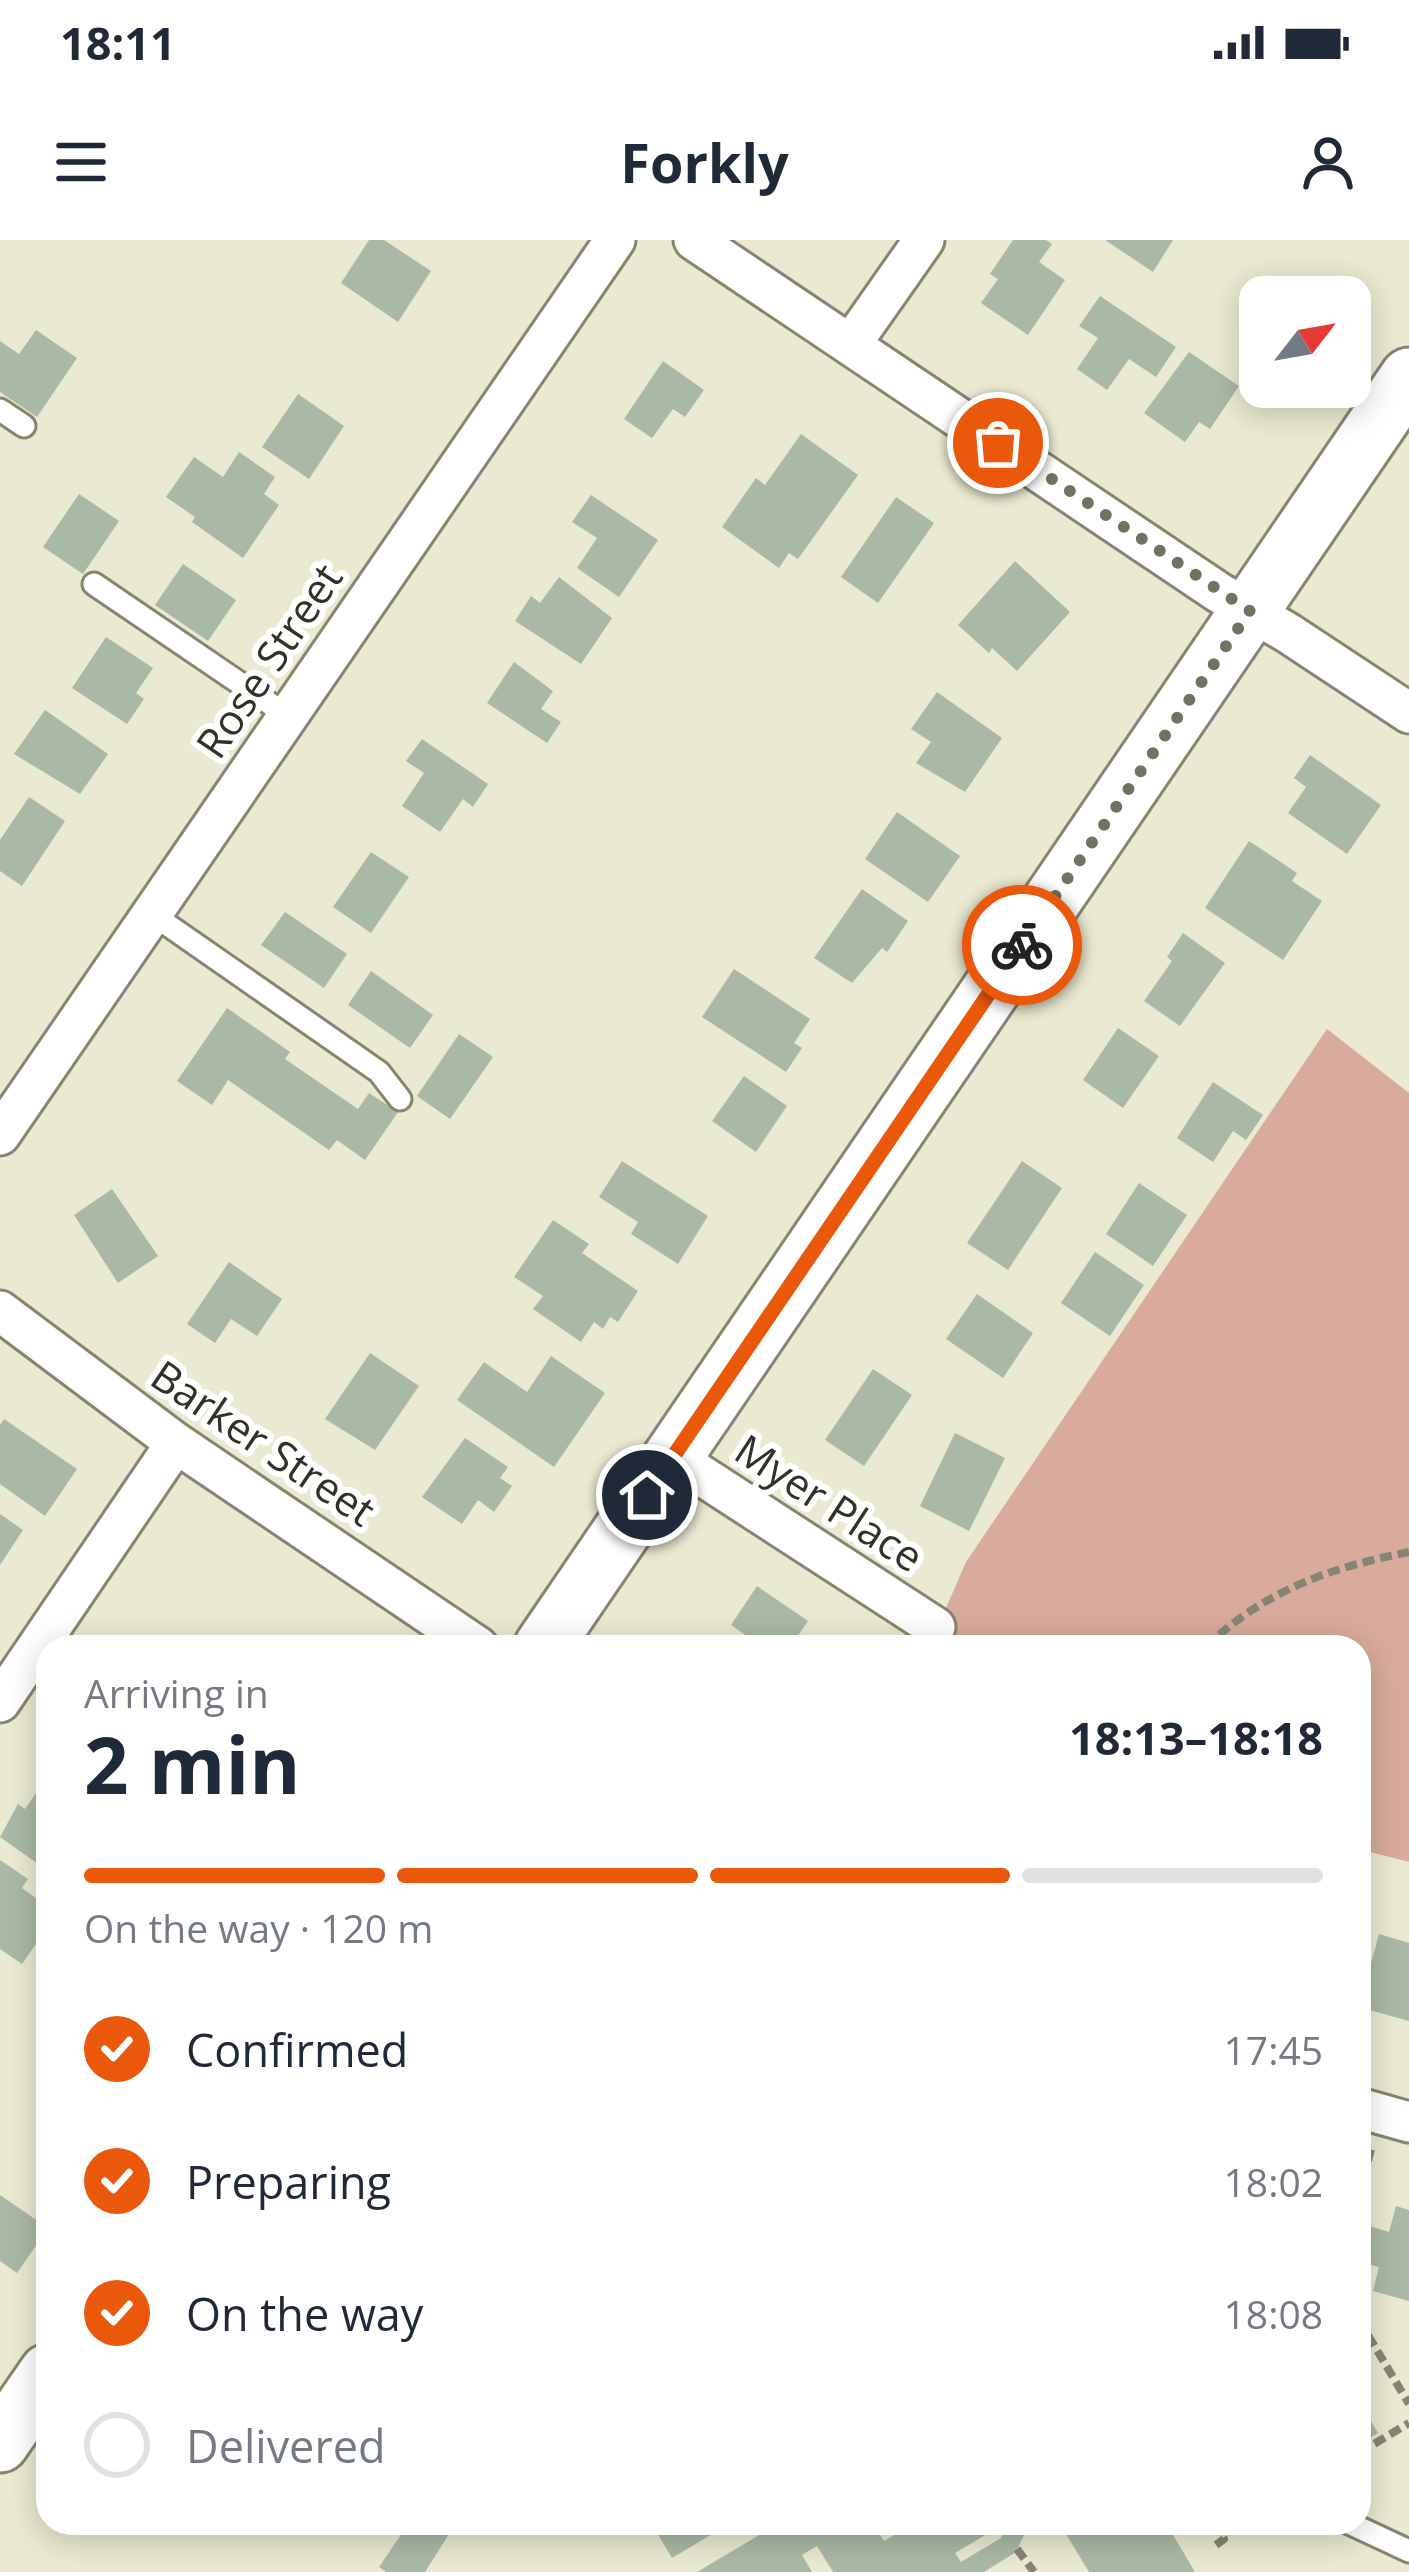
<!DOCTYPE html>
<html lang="en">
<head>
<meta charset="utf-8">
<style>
	body { margin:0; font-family:"Open Sans",sans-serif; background:#f6f6f7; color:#1f2937; height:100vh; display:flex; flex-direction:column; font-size:45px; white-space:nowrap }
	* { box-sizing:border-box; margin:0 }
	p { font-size:39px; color:#747a83 }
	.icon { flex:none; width:66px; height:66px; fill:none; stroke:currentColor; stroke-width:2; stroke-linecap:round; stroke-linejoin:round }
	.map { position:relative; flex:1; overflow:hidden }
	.details { position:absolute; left:36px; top:1395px; width:1335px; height:900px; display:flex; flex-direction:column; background:#fff; border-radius:36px; box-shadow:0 6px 30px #0003 }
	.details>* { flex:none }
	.needle { width:78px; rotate:59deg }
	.controls { position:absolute; left:1239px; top:36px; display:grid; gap:24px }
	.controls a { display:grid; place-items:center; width:132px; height:132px; border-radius:24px; background:#fff; box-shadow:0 6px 30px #0003; font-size:60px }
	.pin { position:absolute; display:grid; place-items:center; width:102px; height:102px; color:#fff; margin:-51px; border:6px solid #fff; border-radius:50%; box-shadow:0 3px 12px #0007 }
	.courier { position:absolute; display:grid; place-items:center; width:120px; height:120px; margin:-60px; border:9px solid #ea580c; border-radius:50%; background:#fff; color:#222; box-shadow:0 3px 15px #0007 }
	.headline em { font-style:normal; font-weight:700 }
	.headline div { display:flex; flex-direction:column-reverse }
	.headline { display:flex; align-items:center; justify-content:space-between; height:204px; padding:0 48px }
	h1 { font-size:78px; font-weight:700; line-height:90px }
	.bar { display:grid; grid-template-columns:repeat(4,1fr); gap:18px 12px; align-content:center; height:144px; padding:0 48px }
	.bar i { height:15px; border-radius:9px; background:#e0e1e3 }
	.bar .current { background:#ea580c }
	.bar p { grid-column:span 4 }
	ol { padding:0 48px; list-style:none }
	li { display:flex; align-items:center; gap:36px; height:132px }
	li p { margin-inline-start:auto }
	li .icon { padding:12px; border-radius:50%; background:#ea580c; color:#fff; stroke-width:4 }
	li:last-child { color:#747a83 }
	li i { width:66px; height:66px; border:6px solid #e0e1e3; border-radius:50% }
	.status { display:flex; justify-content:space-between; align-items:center; height:84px; padding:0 60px; background:#fff; direction:ltr }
	.status svg { height:33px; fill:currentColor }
	header { display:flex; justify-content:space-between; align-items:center; height:156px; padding:0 48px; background:#fff; font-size:54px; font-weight:700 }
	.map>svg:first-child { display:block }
	.green { fill:#d9ab9c }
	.building { fill:#aab9a5 }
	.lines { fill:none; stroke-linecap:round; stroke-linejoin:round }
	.lane-casing { stroke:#87856f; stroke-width:27 }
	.street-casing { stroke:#87856f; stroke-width:45 }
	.secondary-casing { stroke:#87856f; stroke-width:63 }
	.path { stroke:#868575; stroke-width:8; stroke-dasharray:12 6; stroke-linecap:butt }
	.lane { stroke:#fff; stroke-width:21 }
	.street { stroke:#fff; stroke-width:39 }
	.secondary { stroke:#fff; stroke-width:57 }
	.done { stroke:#727162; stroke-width:12; stroke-dasharray:0 21.6 }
	.route { stroke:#ea580c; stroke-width:15 }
	.labels { text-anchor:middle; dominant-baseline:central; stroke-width:12; stroke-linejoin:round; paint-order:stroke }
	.street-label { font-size:42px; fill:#313127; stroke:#fff }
</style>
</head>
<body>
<div class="status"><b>18:11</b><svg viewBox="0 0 49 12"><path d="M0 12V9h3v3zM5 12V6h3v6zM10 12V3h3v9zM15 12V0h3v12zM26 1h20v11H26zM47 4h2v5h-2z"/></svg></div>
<header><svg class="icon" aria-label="menu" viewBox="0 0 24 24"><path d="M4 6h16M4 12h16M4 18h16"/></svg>Forkly<svg class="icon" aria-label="person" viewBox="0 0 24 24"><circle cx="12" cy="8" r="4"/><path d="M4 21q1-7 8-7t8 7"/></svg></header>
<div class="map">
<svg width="1409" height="2332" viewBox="0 0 1409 2332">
	<rect width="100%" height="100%" fill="#eae9d1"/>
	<polygon class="green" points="1327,789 1409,853 1409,1622 1359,1609 1359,1407 929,1407 966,1322"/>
	<g class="building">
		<polygon points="369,0 384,0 431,31 398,82 341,43"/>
		<polygon points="1013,0 1046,0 1052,4 1039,22 1065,40 1028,95 981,63 998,39 990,34"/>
		<polygon points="1105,0 1173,0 1153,32"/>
		<polygon points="1100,56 1176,107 1156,137 1129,119 1107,150 1077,129 1098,98 1079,86"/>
		<polygon points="36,90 77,118 37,177 0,152 0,101 19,114"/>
		<polygon points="1189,112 1239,146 1210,189 1199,182 1185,202 1144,173"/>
		<polygon points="663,121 704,150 685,177 673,169 652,198 624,179"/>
		<polygon points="298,154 344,186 309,239 262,207"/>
		<polygon points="801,194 858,235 798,319 789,313 779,328 722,287 756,238 765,245"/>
		<polygon points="239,212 275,237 264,254 279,265 243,318 192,282 195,277 166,257 194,217 223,237"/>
		<polygon points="79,254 119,281 83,334 43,307"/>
		<polygon points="591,255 658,300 619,357 577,328 597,298 572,282"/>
		<polygon points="896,257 934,283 878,363 841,337"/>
		<polygon points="1015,321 1070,372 1017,431 992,408 989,413 958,385"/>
		<polygon points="183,324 236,360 208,401 155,365"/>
		<polygon points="559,337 612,378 581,424 515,381 531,356 540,363"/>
		<polygon points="106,397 153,428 136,453 144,459 127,484 72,448"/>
		<polygon points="514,422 553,451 541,469 561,482 547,503 487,463"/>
		<polygon points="937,452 1002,498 965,552 916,523 931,502 911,489"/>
		<polygon points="45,470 108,514 80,554 14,514"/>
		<polygon points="422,499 488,544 473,567 463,559 440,592 402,566 424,533 406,521"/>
		<polygon points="1310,515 1381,565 1347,614 1288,573 1306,547 1294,538"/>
		<polygon points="29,557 65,581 22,646 0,631 0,600"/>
		<polygon points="897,572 960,616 928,662 865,619"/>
		<polygon points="1249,601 1297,633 1292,641 1322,661 1283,720 1205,668"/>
		<polygon points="371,612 409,637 371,693 333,667"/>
		<polygon points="862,649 908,681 887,712 882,708 852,743 814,718"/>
		<polygon points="285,672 347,714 324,748 261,705"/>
		<polygon points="1183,693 1225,723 1180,786 1144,761 1172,721 1167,717"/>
		<polygon points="734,729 810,779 794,803 802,808 786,832 702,777"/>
		<polygon points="371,731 433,775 410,808 348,765"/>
		<polygon points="227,768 290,812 285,819 358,869 369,853 398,872 365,920 337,900 329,910 228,840 212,865 177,841"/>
		<polygon points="1118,788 1159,816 1123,868 1083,840"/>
		<polygon points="459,794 493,817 450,879 417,856"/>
		<polygon points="744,836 787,866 756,912 712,881"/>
		<polygon points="1213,842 1263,875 1246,900 1233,891 1213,922 1177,898"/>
		<polygon points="622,921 708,976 678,1024 631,994 638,982 599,957"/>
		<polygon points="1022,921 1062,948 1008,1030 967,1003"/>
		<polygon points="1139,943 1187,975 1153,1026 1106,994"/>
		<polygon points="112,949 158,1016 118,1043 74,975"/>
		<polygon points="553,980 589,1004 582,1013 638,1051 618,1082 610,1077 603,1089 594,1082 581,1102 533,1069 543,1056 514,1037"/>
		<polygon points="1095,1012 1144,1045 1110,1096 1061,1063"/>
		<polygon points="229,1022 282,1059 257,1096 231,1079 215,1103 187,1084"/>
		<polygon points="977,1054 1033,1093 1003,1138 946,1099"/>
		<polygon points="370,1113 419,1146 375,1210 325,1179"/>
		<polygon points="551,1116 605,1153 554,1227 457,1160 484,1122 527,1152"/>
		<polygon points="873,1129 912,1155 864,1226 825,1200"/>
		<polygon points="4,1179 77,1229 45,1276 0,1244 0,1185"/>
		<polygon points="955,1193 1005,1218 969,1291 920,1266"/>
		<polygon points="465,1198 508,1227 500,1238 512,1246 494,1272 478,1260 462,1284 422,1257"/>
		<polygon points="0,1274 23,1290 0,1325"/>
		<polygon points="757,1346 808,1381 790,1407 763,1407 731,1385"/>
		<polygon points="48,1536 48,1631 0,1597 18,1564 25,1569"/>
		<polygon points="0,1620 28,1639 22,1648 48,1667 48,1687 22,1724 0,1709"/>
		<polygon points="1379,1694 1409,1703 1409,1781 1359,1767"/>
		<polygon points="0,1955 48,1988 17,2033 0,2021"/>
		<polygon points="1396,1966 1409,1970 1409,2061 1373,2051 1379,2027 1359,2022 1359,1983 1389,1992"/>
		<polygon points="1359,2161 1378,2193 1359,2204"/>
		<polygon points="409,2283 456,2283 425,2332 386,2332 379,2327"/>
		<polygon points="651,2283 731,2283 672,2318"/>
		<polygon points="762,2283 786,2283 791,2291 805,2283 873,2283 884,2301 914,2283 997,2283 999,2287 955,2313 961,2322 1001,2298 1008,2283 1030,2283 1016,2312 984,2332 833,2332 817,2306 802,2315 812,2332 697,2332 766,2291"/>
		<polygon points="1073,2283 1166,2283 1195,2332 1089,2332 1063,2289"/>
	</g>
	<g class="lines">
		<defs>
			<g id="lane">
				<polyline points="0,170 24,186"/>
				<polyline points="94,344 288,476"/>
				<polyline points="152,674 379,832 400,859"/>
				<polyline points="1349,2283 1409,2311"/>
			</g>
			<g id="street">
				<polyline points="694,0 1218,352 1288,393 1409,473"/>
				<polyline points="851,104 924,0"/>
				<polyline points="0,895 615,0"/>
				<polyline points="0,1071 176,1203 478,1407"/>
				<polyline points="673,1217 935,1387"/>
				<polyline points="0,1462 176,1203"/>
				<polyline points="1359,1868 1409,1882"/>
			</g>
			<g id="secondary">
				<polyline points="543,1407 1409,137"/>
				<polyline points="0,2203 48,2133"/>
			</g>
		</defs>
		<use href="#lane" class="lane-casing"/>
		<use href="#street" class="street-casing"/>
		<use href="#secondary" class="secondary-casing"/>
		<g class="path">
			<path d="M 1206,1407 C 1263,1351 1332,1327 1409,1312"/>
			<polyline points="1359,1956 1372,1905"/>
			<polyline points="1359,2080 1409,2164"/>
			<polyline points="1359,2213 1409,2183"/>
			<polyline points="1213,2283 1224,2299 1216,2305"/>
			<polyline points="1017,2309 1034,2332"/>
		</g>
		<use href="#lane" class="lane"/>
		<use href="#street" class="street"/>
		<use href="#secondary" class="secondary"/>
	</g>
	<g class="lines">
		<polyline class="done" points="998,203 1250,371 1022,705"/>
		<polyline class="route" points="647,1255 1022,705"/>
	</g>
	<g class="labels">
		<g class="street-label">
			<text transform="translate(268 420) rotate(-56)">Rose Street</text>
			<text transform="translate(264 1202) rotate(34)">Barker Street</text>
			<text transform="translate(830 1262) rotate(33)">Myer Place</text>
		</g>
	</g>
</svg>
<div class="controls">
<a><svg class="needle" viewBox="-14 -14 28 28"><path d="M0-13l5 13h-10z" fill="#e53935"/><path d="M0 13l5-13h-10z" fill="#747a83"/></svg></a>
</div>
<div class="pin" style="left:998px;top:203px;background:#ea580c"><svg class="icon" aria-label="bag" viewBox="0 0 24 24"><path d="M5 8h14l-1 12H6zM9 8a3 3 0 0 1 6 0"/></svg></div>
<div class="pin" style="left:647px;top:1255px;background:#1f2937"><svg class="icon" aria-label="home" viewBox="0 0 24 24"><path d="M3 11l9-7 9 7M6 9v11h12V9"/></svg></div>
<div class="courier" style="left:1022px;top:705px"><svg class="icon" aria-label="bike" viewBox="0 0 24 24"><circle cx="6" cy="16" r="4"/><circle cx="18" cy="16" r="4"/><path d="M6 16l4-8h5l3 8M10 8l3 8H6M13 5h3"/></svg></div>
<section class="details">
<div class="headline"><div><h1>2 min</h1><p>Arriving in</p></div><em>18:13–18:18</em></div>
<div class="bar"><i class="current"></i><i class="current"></i><i class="current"></i><i></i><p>On the way · 120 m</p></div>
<ol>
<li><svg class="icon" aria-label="check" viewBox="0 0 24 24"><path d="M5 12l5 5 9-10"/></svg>Confirmed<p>17:45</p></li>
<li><svg class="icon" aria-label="check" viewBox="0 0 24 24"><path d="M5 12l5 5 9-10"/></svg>Preparing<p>18:02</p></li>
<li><svg class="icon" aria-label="check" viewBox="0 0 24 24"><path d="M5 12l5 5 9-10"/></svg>On the way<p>18:08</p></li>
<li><i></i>Delivered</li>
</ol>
</section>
</div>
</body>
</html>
